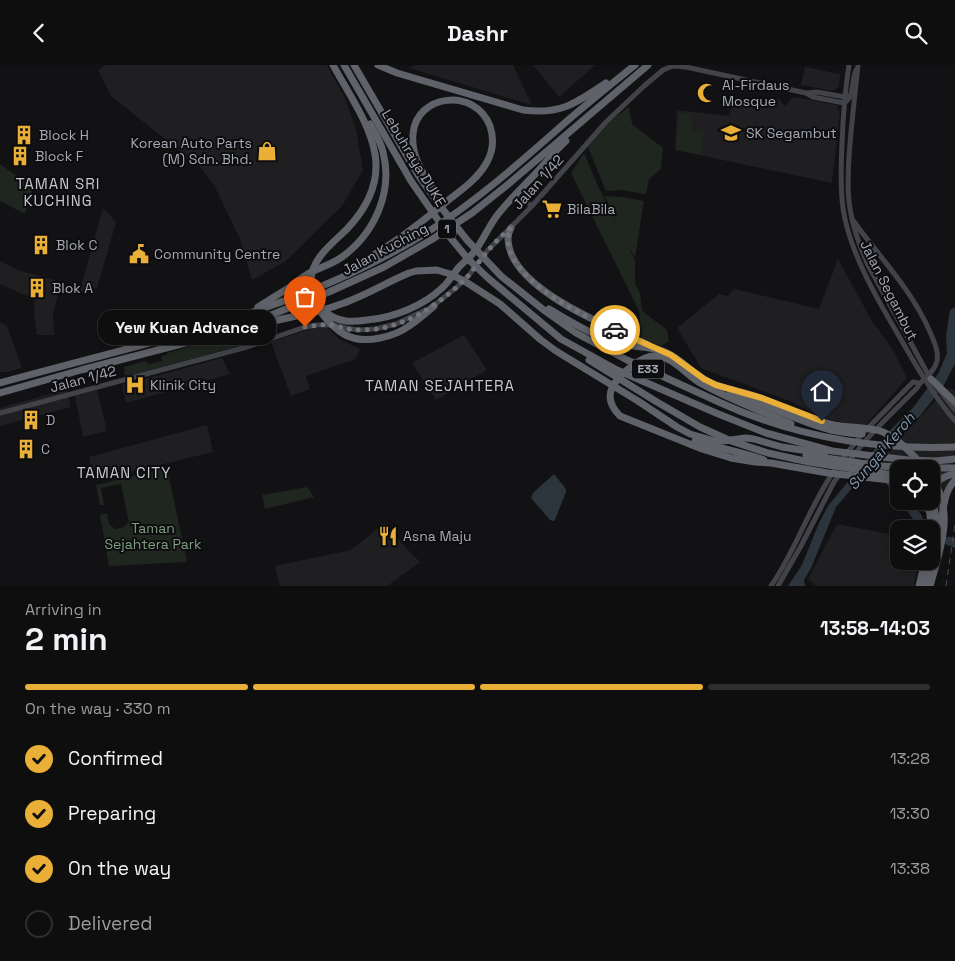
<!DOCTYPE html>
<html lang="en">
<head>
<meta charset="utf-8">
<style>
	body { margin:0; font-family:"Space Grotesk",sans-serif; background:#171718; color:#f1f3f6; height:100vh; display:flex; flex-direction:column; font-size:19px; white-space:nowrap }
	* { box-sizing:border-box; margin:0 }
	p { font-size:16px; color:#9b9c9e }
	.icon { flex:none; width:28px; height:28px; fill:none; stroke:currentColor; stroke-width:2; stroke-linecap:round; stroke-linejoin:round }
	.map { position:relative; height:521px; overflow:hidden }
	.drawer { display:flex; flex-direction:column; background:#0e0e0f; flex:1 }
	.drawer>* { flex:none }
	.tools { position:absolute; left:890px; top:395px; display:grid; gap:10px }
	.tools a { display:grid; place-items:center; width:50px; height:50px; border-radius:10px; background:#0e0e0f; box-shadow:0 2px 12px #0003,0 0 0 1px #2e2e2f; font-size:25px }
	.pin { position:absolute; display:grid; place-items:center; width:42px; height:42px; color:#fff; margin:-51px -21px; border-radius:50% 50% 50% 0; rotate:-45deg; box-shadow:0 0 5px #0007 }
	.pin .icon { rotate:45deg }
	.courier { position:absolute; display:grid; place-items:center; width:50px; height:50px; margin:-25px; border:4px solid #e9af36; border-radius:50%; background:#fff; color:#222; box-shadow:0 1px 6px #0007 }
	.bubble { position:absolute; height:35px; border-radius:15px; background:#0e0e0f; box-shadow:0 2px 12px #0003,0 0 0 1px #2e2e2f; font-size:16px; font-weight:800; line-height:35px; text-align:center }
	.summary em { font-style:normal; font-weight:800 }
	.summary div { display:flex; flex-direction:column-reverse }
	.summary { display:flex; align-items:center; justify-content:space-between; height:85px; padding:0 25px }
	h1 { font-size:32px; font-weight:800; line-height:38px }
	.bar { display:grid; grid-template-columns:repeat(4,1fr); gap:8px 5px; align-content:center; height:60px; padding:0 25px }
	.bar i { height:6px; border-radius:4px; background:#2e2e2f }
	.bar .active { background:#e9af36 }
	.bar p { grid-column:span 4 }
	ol { padding:0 25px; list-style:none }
	li { display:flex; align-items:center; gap:15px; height:55px }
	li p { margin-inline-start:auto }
	li .icon { padding:5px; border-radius:50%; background:#e9af36; color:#111; stroke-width:4 }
	li:last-child { color:#9b9c9e }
	li i { width:28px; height:28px; border:2px solid #2e2e2f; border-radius:50% }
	header { display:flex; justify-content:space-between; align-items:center; height:65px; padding:0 25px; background:#0e0e0f; font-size:22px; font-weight:800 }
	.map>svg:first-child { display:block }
	.built { fill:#1f1e21 }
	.green { fill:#1f2620 }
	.water { fill:#2c353c }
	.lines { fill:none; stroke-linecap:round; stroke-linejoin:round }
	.river { stroke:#2c353c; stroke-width:9 }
	.secondary { stroke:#424349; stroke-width:5 }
	.highway { stroke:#606269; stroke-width:7 }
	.rail { stroke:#4b4c52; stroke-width:1; stroke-dasharray:6 5; stroke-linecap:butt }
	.done { stroke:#72747c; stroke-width:5; stroke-dasharray:0 9 }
	.route { stroke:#e9af36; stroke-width:6 }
	.labels { text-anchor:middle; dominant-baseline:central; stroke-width:4; stroke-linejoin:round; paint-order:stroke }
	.shield { fill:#0d0d0f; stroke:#777a82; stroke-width:1 }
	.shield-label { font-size:12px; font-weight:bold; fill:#a5a9b4 }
	.poi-label { font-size:14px; fill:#a5a9b4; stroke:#0d0d0f; text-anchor:start }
	.street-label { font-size:14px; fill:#a5a9b4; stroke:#0d0d0f }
	.park-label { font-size:14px; fill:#7c9e7f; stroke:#0d0d0f }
	.neighbourhood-label { font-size:15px; letter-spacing:1px; fill:#c5c8d0; stroke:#0d0d0f }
	.water-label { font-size:15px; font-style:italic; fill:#7d96ae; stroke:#0d0d0f }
</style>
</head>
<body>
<header><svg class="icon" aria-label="back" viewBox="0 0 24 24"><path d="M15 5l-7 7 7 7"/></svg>Dashr<svg class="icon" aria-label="search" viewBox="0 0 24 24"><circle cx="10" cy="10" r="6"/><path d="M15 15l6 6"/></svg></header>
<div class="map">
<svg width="955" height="521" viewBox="0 0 955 521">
	<rect width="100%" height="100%" fill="#121214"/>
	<g class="built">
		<polygon points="106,0 327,0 345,33 356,64 363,105 342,141 286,196 252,215 240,174 214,120 200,102 111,31 98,5"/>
		<polygon points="415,0 513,0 532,40 409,3"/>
		<polygon points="533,0 595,0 559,32"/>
		<polygon points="805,2 840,9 839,22 832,26 801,20"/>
		<polygon points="793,32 837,40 840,47 832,118 675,85 677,45 729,51 733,36 760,39 773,37 777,34 780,35 785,41"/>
		<polygon points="103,143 116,157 97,223 79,228"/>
		<polygon points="838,194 872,256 891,282 907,313 864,362 823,353 792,337 701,303 677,263 719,229 728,231 734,224 819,244"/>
		<polygon points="0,196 18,205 61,217 53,250 54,270 37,270 34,249 35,233 22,229 0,219"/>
		<polygon points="0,257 7,261 22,303 8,307 0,307"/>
		<polygon points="313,263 328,263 339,274 360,284 356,294 306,311 310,324 291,331 271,277"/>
		<polygon points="464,270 487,305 436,335 412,298"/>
		<polygon points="222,293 230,309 126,338 122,320"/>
		<polygon points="948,323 955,325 955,387 945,443 922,447 917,436 931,436 931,404 899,404 899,416 877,397"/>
		<polygon points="67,324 71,342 0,361 0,343"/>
		<polygon points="97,325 107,366 83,372 75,331"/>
		<polygon points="207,360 213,387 94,416 89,392"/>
		<polygon points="385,458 406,483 420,497 387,521 280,521 275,501 351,485"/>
		<polygon points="837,459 899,471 899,496 918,496 914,521 816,521 808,514"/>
	</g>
	<g class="green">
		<polygon points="629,42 631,55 633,60 663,83 661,104 649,114 646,129 621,125 606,126 588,82 610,56"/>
		<polygon points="679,48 691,49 692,65 704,67 702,90 676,85"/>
		<polygon points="584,88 598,121 617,159 605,131 623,132 644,136 635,192 628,182 635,195 635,219 640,228 642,246 667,265 669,276 661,281 642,274 639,246 571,108"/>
		<polygon points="0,99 33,123 25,149 0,136"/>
		<polygon points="243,267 245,272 239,281 125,312 124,302 145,296 149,299 162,296 161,292 170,287"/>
		<polygon points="167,403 187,497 109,501 100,450 107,448 109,459 115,464 122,463 129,457 121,419 101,423 104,440 100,440 96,420"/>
		<polygon points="307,422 314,432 265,444 262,430"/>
	</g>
	<g class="water">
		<polygon points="955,242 955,299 950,308 944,320 920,351 890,379 836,442 811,503 804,515 805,521 788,521 802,500 819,458 828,441 892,363 912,344 938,309 947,288 946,271 950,245"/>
		<polygon points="554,409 566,424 566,427 555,455 553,456 550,455 531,433 533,428"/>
	</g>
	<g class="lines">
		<g class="river">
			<polyline points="885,410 899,428"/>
			<polyline points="905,436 918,453"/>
			<polyline points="949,476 955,478"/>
		</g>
		<g class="secondary">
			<path d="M 849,0 C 845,26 843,52 842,79 C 841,100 840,122 843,143 C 849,186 877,234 899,271 C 916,301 933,330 955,356"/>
			<path d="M 858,0 C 855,31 851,61 849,92 C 848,111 847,130 851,149 C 854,166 861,184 868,200 L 929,311"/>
			<polyline points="807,28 817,27 845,32"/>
			<path d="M 844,38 C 855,32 851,15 856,5"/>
			<path d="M 512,134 C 520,131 526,136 532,141"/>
			<polyline points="865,190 865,186 868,184 877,189"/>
			<polyline points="433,241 457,222 469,210 487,186 532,141 606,57 644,21 663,5 673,1 686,2 806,28 813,32 844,38"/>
			<polyline points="940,326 955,345"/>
			<polyline points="0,348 247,282 305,262 316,260 333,260 346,263 358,265 375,264 396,259 425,245"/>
			<polyline points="840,397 862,369 913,317 919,318"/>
			<path d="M 848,398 C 868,370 893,347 917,323 C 922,313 934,309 937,296 C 939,286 934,277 930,267 C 911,223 879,192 852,154"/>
			<path d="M 771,521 C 796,485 809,442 834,406"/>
			<polyline points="778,521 801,481 834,417 840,409"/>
		</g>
		<g class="highway">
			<path d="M 333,0 C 365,58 404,104 347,164 C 335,176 316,190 312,208 C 309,222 316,240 327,248 C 339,258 353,257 367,255 C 393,253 423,241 442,223 C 449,217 453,209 459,202 C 464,197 470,192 475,186 C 484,174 489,160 499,148 C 511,133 525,120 538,106 C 547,96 556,85 566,76"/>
			<polyline points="344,0 411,116 449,171 468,194 488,213 561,274 617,305 716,348 766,368 832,386 908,395 936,396 955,394"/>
			<path d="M 354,0 L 418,110 L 437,137 L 467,175 L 501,211 L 545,246 L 576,268 L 627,295 L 721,338 C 794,371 875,385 955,382"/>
			<path d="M 378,0 L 397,8 L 523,45 C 561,50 576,38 606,18"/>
			<path d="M 511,163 C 509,166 508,170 508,174 C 509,224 610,262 648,280"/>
			<path d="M 350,205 C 371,191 393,179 413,163 C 424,155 435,146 446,137 C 460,126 478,114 487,97 C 493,86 494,73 490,61 C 475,22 416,29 413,69 C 411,88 421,107 432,122"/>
			<path d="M 258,242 C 268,236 277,230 287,224 C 293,220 299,214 306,210 C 319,202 333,200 346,189 C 376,165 393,125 383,87 C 381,77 375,68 370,59"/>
			<path d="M 549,244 C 570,256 590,269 613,277 C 630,283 649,280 665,287 C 684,295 695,313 716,320 C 731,325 748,328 763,334 C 787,343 809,354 834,360 C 848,363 871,362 883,367 C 900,375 913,389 925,404"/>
			<path d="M 320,246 C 336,268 352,279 380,273 C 390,271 401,267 409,261 C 418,255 426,248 434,241"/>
			<path d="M 256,261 C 283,252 312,250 338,240 C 363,232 385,218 409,208 L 416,206 L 437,205 L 450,209 L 466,217 L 500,239 L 541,275 L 556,286 L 638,336 L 677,362 L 690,369 L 715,376 L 723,376 L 746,373 L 754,374 L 782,382 L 808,386 L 825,387"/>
			<polyline points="589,295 657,337 700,362 731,376 768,388 809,397 899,411"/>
			<polyline points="931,314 955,337"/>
			<path d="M 0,318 C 143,278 298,248 426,168 C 474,138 517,100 559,63 C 584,41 609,21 635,0"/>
			<polyline points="0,328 81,305 212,271 246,260 329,227 384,202 431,175 472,148 506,121 648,0"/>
			<path d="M 730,329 C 765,338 796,356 831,365 C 841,367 851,369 862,369"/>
			<path d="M 791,359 C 761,346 731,335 702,319 C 687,311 675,293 657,291 C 643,289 618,310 612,323 C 607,334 612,343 620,351 L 702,384 L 731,393 L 755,397 L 771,398 L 828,408 L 899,416"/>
			<path d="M 695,376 C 718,383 742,387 764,395"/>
			<polyline points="806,390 880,401 916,403 955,403"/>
			<polyline points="926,436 930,449 931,464"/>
			<path d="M 937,463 C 936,441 922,414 955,409"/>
			<path d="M 931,495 C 934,482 938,469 941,456 C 944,441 944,427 955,415"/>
			<polyline points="919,521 925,496"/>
			<polyline points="925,521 931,496"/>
			<path d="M 930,521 C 941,482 955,447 931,411"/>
		</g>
		<polyline class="rail" points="946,521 955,459"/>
	</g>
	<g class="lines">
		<path class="done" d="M 305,262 C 314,261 323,259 332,260 C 337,260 341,263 346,264 C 356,265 367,265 377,264 C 411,259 444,236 468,211 C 474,204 480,195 487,187 C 494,178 502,170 511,163 C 509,166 508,170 508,174 C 508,215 582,250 615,265"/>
		<polyline class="route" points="615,265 671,290 704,314 716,320 762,333 822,356"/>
	</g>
	<defs>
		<symbol id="mosque-bare" viewBox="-9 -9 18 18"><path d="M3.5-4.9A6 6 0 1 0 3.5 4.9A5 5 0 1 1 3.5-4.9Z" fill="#e9af36" stroke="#0d0d0f" stroke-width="2.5" paint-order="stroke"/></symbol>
		<symbol id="school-bare" viewBox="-9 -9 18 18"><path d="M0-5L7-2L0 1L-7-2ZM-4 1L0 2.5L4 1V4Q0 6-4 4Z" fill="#e9af36" stroke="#0d0d0f" stroke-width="2.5" paint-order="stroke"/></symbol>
		<symbol id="building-bare" viewBox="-9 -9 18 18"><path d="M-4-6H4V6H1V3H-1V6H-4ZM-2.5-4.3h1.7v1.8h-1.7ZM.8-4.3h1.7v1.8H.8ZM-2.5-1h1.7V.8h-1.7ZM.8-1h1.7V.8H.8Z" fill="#e9af36" stroke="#0d0d0f" stroke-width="2.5" paint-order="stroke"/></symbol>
		<symbol id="shop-bare" viewBox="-9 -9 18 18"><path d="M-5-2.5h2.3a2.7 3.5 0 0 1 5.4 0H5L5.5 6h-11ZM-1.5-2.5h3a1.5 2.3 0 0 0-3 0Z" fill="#e9af36" stroke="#0d0d0f" stroke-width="2.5" paint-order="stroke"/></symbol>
		<symbol id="supermarket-bare" viewBox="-9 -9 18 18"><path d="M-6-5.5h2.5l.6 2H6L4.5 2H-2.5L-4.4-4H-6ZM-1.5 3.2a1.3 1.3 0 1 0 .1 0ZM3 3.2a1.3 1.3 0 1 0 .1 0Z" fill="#e9af36" stroke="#0d0d0f" stroke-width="2.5" paint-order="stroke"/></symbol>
		<symbol id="civic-bare" viewBox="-9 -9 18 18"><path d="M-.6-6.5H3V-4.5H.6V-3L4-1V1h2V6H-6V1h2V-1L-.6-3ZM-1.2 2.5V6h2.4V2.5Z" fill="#e9af36" stroke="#0d0d0f" stroke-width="2.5" paint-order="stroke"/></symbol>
		<symbol id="hospital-bare" viewBox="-9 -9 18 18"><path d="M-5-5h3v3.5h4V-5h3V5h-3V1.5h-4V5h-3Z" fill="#e9af36" stroke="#0d0d0f" stroke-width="2.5" paint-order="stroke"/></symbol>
		<symbol id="restaurant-bare" viewBox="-9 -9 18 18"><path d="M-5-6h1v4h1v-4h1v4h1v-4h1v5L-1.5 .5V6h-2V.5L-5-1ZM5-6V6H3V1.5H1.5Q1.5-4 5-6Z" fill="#e9af36" stroke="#0d0d0f" stroke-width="2.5" paint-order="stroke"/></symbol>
	</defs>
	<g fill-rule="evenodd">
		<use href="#mosque-bare" x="693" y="14" width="28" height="28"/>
		<use href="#school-bare" x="717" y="54" width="28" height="28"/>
		<use href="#building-bare" x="10" y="56" width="28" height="28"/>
		<use href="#shop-bare" x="253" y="72" width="28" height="28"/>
		<use href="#building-bare" x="6" y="77" width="28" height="28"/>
		<use href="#supermarket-bare" x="538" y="130" width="28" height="28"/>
		<use href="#building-bare" x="27" y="166" width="28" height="28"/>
		<use href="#civic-bare" x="125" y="175" width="28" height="28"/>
		<use href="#building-bare" x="23" y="209" width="28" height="28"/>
		<use href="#hospital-bare" x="121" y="306" width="28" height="28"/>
		<use href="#building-bare" x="17" y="341" width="28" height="28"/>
		<use href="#building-bare" x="12" y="370" width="28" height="28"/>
		<use href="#restaurant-bare" x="374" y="457" width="28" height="28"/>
	</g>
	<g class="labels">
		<g class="shield">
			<rect x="438" y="154.5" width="18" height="19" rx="4"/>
			<rect x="632" y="294.5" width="32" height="19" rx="4"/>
		</g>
		<g class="shield-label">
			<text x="447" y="164">1</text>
			<text x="648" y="304">E33</text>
		</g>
		<g class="poi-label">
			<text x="722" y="20">Al-Firdaus<tspan x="722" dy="16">Mosque</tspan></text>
			<text x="746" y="68">SK Segambut</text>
			<text x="39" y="70">Block H</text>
			<text x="252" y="78" text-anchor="end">Korean Auto Parts<tspan x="252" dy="16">(M) Sdn. Bhd.</tspan></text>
			<text x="35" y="91">Block F</text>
			<text x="567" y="144">BilaBila</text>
			<text x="56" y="180">Blok C</text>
			<text x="154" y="189">Community Centre</text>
			<text x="52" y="223">Blok A</text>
			<text x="150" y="320">Klinik City</text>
			<text x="46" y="355">D</text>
			<text x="41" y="384">C</text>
			<text x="403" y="471">Asna Maju</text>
		</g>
		<g class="street-label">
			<text transform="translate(414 93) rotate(59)">Lebuhraya DUKE</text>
			<text transform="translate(538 117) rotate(-48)">Jalan 1/42</text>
			<text transform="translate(385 184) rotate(-28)">Jalan Kuching</text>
			<text transform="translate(889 225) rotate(63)">Jalan Segambut</text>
			<text transform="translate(83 314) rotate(-15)">Jalan 1/42</text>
		</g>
		<g class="park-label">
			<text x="153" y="463">Taman<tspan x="153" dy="16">Sejahtera Park</tspan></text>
		</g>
		<g class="neighbourhood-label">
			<text x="58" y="118">TAMAN SRI<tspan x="58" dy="17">KUCHING</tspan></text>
			<text x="440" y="320">TAMAN SEJAHTERA</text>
			<text x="124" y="407">TAMAN CITY</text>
		</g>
		<g class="water-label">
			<text transform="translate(881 386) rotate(-50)">Sungai Keroh</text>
		</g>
	</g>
</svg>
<div class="tools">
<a><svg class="icon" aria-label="locate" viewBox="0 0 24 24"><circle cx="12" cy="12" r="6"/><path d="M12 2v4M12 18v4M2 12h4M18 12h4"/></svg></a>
<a><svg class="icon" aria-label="layers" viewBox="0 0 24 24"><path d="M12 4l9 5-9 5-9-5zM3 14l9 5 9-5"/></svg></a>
</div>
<div class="pin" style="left:305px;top:262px;background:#ea580c"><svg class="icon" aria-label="bag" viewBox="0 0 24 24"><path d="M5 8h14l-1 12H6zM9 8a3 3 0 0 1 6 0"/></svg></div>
<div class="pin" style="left:822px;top:356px;background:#1f2937"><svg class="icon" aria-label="home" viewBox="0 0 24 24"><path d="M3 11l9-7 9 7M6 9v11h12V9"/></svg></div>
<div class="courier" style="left:615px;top:265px"><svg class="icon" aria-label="car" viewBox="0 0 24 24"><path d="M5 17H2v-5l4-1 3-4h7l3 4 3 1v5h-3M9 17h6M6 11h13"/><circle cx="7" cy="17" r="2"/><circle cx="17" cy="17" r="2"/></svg></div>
<div class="bubble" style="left:98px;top:245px;width:178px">Yew Kuan Advance</div>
</div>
<section class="drawer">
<div class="summary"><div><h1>2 min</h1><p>Arriving in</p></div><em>13:58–14:03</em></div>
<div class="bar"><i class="active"></i><i class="active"></i><i class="active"></i><i></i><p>On the way · 330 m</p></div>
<ol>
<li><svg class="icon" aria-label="check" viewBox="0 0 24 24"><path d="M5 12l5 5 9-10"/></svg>Confirmed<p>13:28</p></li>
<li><svg class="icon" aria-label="check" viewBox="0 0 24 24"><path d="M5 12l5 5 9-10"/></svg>Preparing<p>13:30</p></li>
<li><svg class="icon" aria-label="check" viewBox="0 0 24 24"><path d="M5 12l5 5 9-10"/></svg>On the way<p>13:38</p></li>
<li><i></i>Delivered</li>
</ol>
</section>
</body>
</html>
